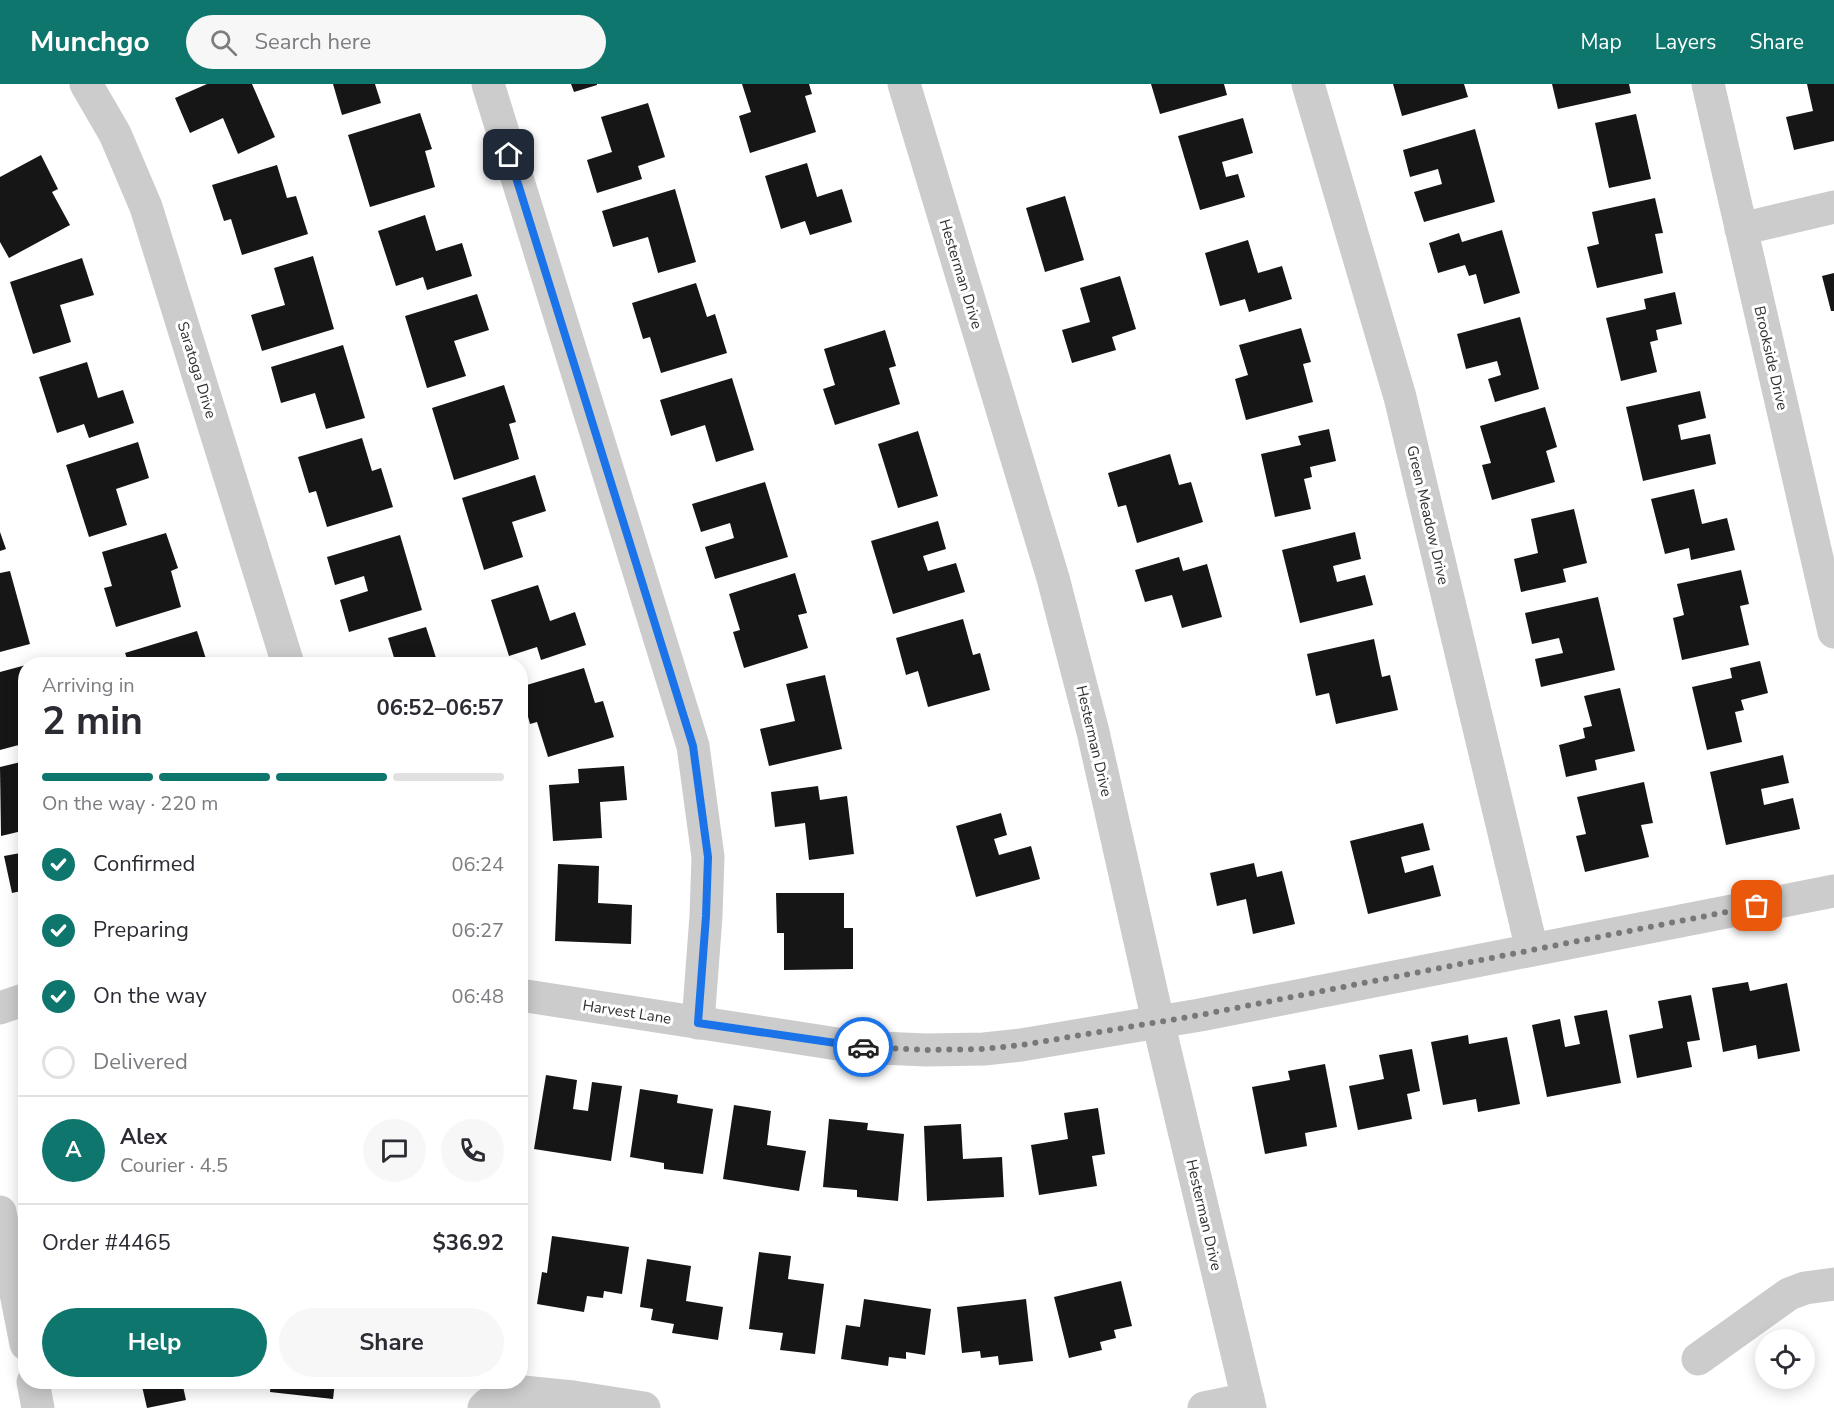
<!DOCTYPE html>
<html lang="en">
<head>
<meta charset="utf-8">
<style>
	body { margin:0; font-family:"Nunito Sans",sans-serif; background:#f7f7f7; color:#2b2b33; height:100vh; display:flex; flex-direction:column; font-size:22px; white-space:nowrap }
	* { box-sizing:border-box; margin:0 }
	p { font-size:20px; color:#7c7c81 }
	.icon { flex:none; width:33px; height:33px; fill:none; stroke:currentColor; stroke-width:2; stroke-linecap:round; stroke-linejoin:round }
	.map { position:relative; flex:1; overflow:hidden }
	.side { position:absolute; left:18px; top:573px; width:510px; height:732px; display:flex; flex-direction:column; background:#fff; border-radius:24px; box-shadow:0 3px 15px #0003 }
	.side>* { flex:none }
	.buttons { position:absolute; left:1755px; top:1245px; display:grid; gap:12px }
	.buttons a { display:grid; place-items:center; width:60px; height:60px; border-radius:50%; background:#fff; box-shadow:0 3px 15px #0003; font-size:30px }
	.pin { position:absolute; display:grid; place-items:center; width:51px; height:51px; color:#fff; margin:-26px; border-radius:12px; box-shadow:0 3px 9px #0006 }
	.courier { position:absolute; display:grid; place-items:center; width:60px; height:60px; margin:-30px; border:4px solid #1a73e8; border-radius:50%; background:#fff; color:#222; box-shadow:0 2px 8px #0007 }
	.head em { font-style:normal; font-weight:700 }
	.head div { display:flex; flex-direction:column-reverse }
	.head { display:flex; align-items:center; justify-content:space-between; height:102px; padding:0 24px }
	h1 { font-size:39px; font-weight:700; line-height:45px }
	.bar { display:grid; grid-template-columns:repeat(4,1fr); gap:9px 6px; align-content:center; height:72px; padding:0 24px }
	.bar i { height:8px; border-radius:4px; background:#e1e1e2 }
	.bar .on { background:#0f766e }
	.bar p { grid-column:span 4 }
	.line { display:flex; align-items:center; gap:15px; padding:0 24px; border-top:2px solid #e1e1e2 }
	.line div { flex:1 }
	.round { display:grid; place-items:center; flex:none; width:63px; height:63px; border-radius:32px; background:#f7f7f7 }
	ol { padding:0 24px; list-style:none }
	li { display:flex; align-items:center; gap:18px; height:66px }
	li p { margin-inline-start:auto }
	li .icon { padding:6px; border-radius:50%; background:#0f766e; color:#fff; stroke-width:4 }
	li:last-child { color:#7c7c81 }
	li i { width:33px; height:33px; border:3px solid #e1e1e2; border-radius:50% }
	.button { display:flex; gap:12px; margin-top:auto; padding:12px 24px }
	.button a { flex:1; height:69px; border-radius:36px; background:#0f766e; color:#fff; font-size:24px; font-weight:700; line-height:69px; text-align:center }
	.button a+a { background:#f7f7f7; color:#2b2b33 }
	header { display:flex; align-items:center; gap:36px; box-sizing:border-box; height:84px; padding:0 30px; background:#0f766e; color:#fff }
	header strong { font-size:28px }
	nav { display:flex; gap:33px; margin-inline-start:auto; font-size:21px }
	.search { width:420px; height:54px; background:#f7f7f7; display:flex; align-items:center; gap:15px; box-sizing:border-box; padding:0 21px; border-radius:33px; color:#7c7c81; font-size:22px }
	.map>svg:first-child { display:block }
	.building { fill:#161616 }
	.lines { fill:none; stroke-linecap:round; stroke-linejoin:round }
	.street { stroke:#ccc; stroke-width:33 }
	.done { stroke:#787878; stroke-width:6; stroke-dasharray:0 10.8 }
	.route { stroke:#1a73e8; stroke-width:8 }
	.labels { text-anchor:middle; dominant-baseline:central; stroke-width:6; stroke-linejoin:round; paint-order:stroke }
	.street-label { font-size:15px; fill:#2f2f2f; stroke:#fff }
</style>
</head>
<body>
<header>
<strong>Munchgo</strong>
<div class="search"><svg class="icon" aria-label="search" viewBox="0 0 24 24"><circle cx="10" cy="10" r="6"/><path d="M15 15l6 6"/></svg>Search here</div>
<nav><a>Map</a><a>Layers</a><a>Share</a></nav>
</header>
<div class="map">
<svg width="1834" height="1324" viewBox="0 0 1834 1324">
	<rect width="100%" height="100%" fill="#fff"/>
	<g class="building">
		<polygon points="207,0 252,0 275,53 238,70 223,34 190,49 175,14"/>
		<polygon points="333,0 375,0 381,19 342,31"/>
		<polygon points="571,0 597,0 597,1 574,8"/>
		<polygon points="742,0 809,0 812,10 805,12 816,48 750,69 739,32 751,28"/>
		<polygon points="1151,0 1224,0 1227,11 1160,30"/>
		<polygon points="1393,0 1464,0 1468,13 1402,32"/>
		<polygon points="1552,0 1629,0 1631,9 1558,25"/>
		<polygon points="1807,0 1834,0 1834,57 1794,66 1786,33 1813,27"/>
		<polygon points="648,19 665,73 638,82 642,95 597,109 587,76 612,68 601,33"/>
		<polygon points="420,29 432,65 425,67 435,103 370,123 348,51"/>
		<polygon points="1636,30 1651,95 1609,104 1595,39"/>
		<polygon points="1243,34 1253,69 1222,78 1226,93 1238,90 1245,113 1200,126 1178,52"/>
		<polygon points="1475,45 1495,118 1424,138 1414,108 1442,100 1438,85 1410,93 1403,66"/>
		<polygon points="41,71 58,105 52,108 70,141 9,174 0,158 0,93"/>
		<polygon points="807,79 817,113 842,105 852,138 810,151 805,137 781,145 765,92"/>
		<polygon points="277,81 287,114 296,112 308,150 242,171 231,135 224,137 212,101"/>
		<polygon points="675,105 696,178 658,189 648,153 613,163 602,127"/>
		<polygon points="1065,112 1084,176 1045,188 1026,124"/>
		<polygon points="1655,114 1663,149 1655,150 1663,189 1597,204 1587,163 1599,160 1592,128"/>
		<polygon points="425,131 436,167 462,159 472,192 427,206 423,193 396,202 378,147"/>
		<polygon points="1502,146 1520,209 1484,220 1476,190 1469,192 1465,181 1438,189 1429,159 1459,149 1462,158"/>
		<polygon points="1248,156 1258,189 1282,182 1292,215 1249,228 1245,215 1220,222 1205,169"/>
		<polygon points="313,172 334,245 262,267 251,231 285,221 274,184"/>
		<polygon points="82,174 94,211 60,221 71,258 33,270 10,198"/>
		<polygon points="1834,189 1834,227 1831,227 1822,192"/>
		<polygon points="1120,192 1136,245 1112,253 1116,266 1072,279 1062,246 1090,238 1080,204"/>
		<polygon points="696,199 707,233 715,230 727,269 661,289 650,253 643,255 632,219"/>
		<polygon points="1675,208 1682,240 1656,246 1658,256 1650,258 1657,288 1621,297 1606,234 1646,225 1644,215"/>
		<polygon points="477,210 489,246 454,257 466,292 427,304 405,232"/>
		<polygon points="1520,233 1539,305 1495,318 1488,295 1501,291 1497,277 1466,285 1457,250"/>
		<polygon points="1301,244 1311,278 1303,280 1313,318 1246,336 1235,295 1248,291 1239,261"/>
		<polygon points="885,246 896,282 889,284 900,320 835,341 823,305 835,301 824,265"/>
		<polygon points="343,261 365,334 326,345 315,309 281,319 271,283"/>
		<polygon points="87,278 98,314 123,306 134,339 89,354 84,340 57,349 39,293"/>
		<polygon points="732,294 754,366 716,378 705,341 671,352 660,316"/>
		<polygon points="504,301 516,338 509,340 519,375 454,396 432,324"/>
		<polygon points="1700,307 1706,334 1678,341 1681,356 1710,350 1716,380 1643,397 1626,323"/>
		<polygon points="1545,323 1557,363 1546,367 1555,398 1492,416 1482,381 1491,379 1480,342"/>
		<polygon points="1329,345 1336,377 1310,383 1312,393 1304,395 1311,425 1275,433 1261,370 1301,361 1298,352"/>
		<polygon points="918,347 938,412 898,424 878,360"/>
		<polygon points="362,354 372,387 381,384 393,423 327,443 316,407 309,409 298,373"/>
		<polygon points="138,358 149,394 116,405 127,441 89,453 66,381"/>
		<polygon points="1170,370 1179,401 1191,398 1203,438 1137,459 1126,421 1118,423 1108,389"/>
		<polygon points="535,391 546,427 512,438 523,473 484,486 462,414"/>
		<polygon points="765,398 788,473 715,495 705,463 734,454 730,439 701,448 692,420"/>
		<polygon points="1694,405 1702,440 1727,434 1735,466 1691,476 1689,464 1665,470 1651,415"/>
		<polygon points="1574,425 1587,479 1563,485 1566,498 1521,508 1514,475 1538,469 1531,435"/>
		<polygon points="938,437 946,465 923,472 928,487 956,479 965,508 893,530 871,457"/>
		<polygon points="0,448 6,465 0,467"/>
		<polygon points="1355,448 1361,475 1333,482 1337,498 1365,491 1373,521 1300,539 1282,466"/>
		<polygon points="166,449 178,484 171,487 181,523 116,543 104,504 112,502 102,468"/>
		<polygon points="400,451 422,526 349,548 340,516 368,507 364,492 335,501 327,473"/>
		<polygon points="1179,473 1183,487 1207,480 1222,533 1182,544 1172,511 1145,518 1135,486"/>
		<polygon points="1741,486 1749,520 1740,522 1749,561 1682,576 1673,534 1684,531 1677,500"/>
		<polygon points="10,487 30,560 0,568 0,489"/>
		<polygon points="795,489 807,529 798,531 808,564 744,584 733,548 740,546 729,510"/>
		<polygon points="538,501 550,537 575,528 586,561 541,576 537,563 509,572 491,516"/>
		<polygon points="1598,513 1615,586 1541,603 1535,575 1563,569 1559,554 1532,560 1525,529"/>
		<polygon points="963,535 973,571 980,569 990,606 928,623 918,587 906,591 896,554"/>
		<polygon points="426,543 438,580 396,580 388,554"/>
		<polygon points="197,547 206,575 186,580 129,580 125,569"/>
		<polygon points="1374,555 1382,593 1390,591 1398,626 1336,640 1329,609 1316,612 1307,570"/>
		<polygon points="1760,577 1768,609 1741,616 1744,626 1735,628 1742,658 1707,666 1692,603 1732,594 1730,584"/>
		<polygon points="26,581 26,659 0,666 0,588"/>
		<polygon points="584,584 595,619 603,617 614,653 548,673 537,638 530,640 520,603"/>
		<polygon points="825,591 842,665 769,682 760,645 795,637 786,600"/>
		<polygon points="1620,604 1635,667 1595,676 1597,686 1566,693 1559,661 1585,654 1583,644 1592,642 1584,612"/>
		<polygon points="1783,671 1789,699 1761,705 1764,721 1793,714 1800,745 1726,761 1710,688"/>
		<polygon points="25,677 26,746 1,752 0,683"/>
		<polygon points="624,682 627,716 600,718 602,754 553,757 549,701 579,699 578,685"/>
		<polygon points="1644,698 1653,739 1641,741 1649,773 1585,788 1576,752 1586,750 1577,713"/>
		<polygon points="818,702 820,716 847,712 854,770 809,776 805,739 775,743 771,708"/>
		<polygon points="1001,729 1007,751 994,755 999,771 1031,762 1040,795 976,813 956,742"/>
		<polygon points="1423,739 1430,766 1401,773 1405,789 1433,781 1441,812 1368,830 1350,757"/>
		<polygon points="26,768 26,806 12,809 4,772"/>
		<polygon points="1254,779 1257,793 1282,787 1295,840 1253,850 1246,815 1217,822 1210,789"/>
		<polygon points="558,780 599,782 598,819 632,821 631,860 555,857"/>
		<polygon points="776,809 844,809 844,844 853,844 853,885 784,886 784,849 777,849"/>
		<polygon points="1748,898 1750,907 1787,899 1800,967 1758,975 1756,961 1723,968 1712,904"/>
		<polygon points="1691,911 1700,956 1687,958 1692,983 1637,994 1629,951 1663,944 1658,917"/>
		<polygon points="1607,926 1621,999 1547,1013 1532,941 1560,935 1565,963 1580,960 1574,932"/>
		<polygon points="1468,951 1469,960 1507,953 1520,1020 1478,1028 1476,1015 1443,1021 1431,958"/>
		<polygon points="1412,965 1420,1007 1407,1010 1412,1035 1358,1046 1349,1002 1384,995 1379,971"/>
		<polygon points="1325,980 1337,1043 1305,1049 1307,1062 1265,1070 1252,1003 1290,996 1288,987"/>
		<polygon points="546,991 577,996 573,1025 588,1027 592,998 622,1002 611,1077 534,1065"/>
		<polygon points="640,1005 678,1011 677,1019 713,1025 703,1090 664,1085 664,1079 630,1073"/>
		<polygon points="734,1021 771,1027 767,1061 806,1067 799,1107 723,1095"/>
		<polygon points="1098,1024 1105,1070 1092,1072 1097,1102 1039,1111 1031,1061 1068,1055 1064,1029"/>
		<polygon points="829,1035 868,1039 867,1046 904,1050 898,1117 857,1113 857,1106 823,1103"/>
		<polygon points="961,1040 963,1075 1002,1073 1004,1113 927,1117 924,1042"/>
		<polygon points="552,1152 629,1163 622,1210 604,1207 603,1214 587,1212 584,1228 537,1220 542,1188 547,1189"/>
		<polygon points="759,1168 791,1172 788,1195 824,1200 815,1270 780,1266 783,1249 749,1245"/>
		<polygon points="647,1175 691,1182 686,1217 723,1223 718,1256 672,1249 674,1240 651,1236 653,1225 640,1223"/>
		<polygon points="1121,1197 1132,1242 1114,1246 1116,1254 1100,1258 1102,1266 1069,1274 1054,1213"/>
		<polygon points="864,1215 931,1225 925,1271 906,1268 906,1275 889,1273 888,1282 841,1275 846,1241 860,1243"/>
		<polygon points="1026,1215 1033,1277 999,1281 998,1272 981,1274 980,1267 962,1269 957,1223"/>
		<polygon points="141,1298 182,1298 186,1316 147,1324"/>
		<polygon points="271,1298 335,1298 333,1315 270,1308"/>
	</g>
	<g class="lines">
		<g class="street">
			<polyline points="86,0 115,50 146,123 288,580"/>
			<polyline points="488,0 693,662 708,773 706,832 698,939"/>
			<polyline points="904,0 1053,494 1093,648 1158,937 1250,1324"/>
			<polyline points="1308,0 1400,313 1532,866"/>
			<polyline points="1708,0 1834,548"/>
			<polyline points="1741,145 1834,123"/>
			<polyline points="520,911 857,963 926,966 984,965 1021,961 1200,931 1834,807"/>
			<polyline points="0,924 26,915"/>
			<polyline points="0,1128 26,1260"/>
			<polyline points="1698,1275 1789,1210 1805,1204 1834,1200"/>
			<polyline points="33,1298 38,1324"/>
			<polyline points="484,1324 488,1320 506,1312 523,1308 573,1313 644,1324"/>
			<polyline points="1204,1324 1248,1315"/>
		</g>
	</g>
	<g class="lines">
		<polyline class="done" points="863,963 926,966 984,965 1022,961 1200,931 1757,822"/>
		<polyline class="route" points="509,71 693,662 708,773 706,832 698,939 863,963"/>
	</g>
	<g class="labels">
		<g class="street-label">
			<text transform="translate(961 190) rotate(73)">Hesterman Drive</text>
			<text transform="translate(1771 274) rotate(77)">Brookside Drive</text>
			<text transform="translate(197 286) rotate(73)">Saratoga Drive</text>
			<text transform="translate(1428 431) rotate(77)">Green Meadow Drive</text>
			<text transform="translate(1094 657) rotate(77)">Hesterman Drive</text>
			<text transform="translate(627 928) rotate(9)">Harvest Lane</text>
			<text transform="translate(1204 1131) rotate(77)">Hesterman Drive</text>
		</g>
	</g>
</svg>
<div class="buttons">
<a><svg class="icon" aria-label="locate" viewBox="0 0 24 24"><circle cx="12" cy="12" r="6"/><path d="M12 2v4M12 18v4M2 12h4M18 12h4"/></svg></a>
</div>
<div class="pin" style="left:1757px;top:822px;background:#ea580c"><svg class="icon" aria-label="bag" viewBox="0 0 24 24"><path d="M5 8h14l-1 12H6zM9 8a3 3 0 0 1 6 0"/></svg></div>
<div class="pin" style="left:509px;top:71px;background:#1f2937"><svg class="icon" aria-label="home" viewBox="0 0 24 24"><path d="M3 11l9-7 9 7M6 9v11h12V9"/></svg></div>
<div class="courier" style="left:863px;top:963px"><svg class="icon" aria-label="car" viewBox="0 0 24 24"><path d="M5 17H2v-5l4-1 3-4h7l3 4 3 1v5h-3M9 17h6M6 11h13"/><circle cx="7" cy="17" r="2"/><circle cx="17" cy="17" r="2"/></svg></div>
<section class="side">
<div class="head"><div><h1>2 min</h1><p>Arriving in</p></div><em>06:52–06:57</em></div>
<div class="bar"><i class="on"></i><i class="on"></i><i class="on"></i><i></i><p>On the way · 220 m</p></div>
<ol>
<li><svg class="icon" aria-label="check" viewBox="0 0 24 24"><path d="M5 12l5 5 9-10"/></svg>Confirmed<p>06:24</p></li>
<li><svg class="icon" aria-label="check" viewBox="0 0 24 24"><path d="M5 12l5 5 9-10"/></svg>Preparing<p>06:27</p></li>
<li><svg class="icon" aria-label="check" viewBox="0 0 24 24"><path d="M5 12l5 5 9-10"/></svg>On the way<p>06:48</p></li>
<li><i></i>Delivered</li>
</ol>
<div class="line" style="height:108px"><b class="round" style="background:#0f766e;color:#fff">A</b><div><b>Alex</b><p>Courier · 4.5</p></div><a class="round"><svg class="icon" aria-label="chat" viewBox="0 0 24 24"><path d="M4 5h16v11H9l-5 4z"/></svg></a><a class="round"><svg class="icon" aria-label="phone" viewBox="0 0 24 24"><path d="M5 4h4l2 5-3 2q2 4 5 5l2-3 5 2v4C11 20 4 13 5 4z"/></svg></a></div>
<div class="line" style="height:78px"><div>Order #4465</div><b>$36.92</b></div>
<div class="button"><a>Help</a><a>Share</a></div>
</section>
</div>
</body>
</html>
